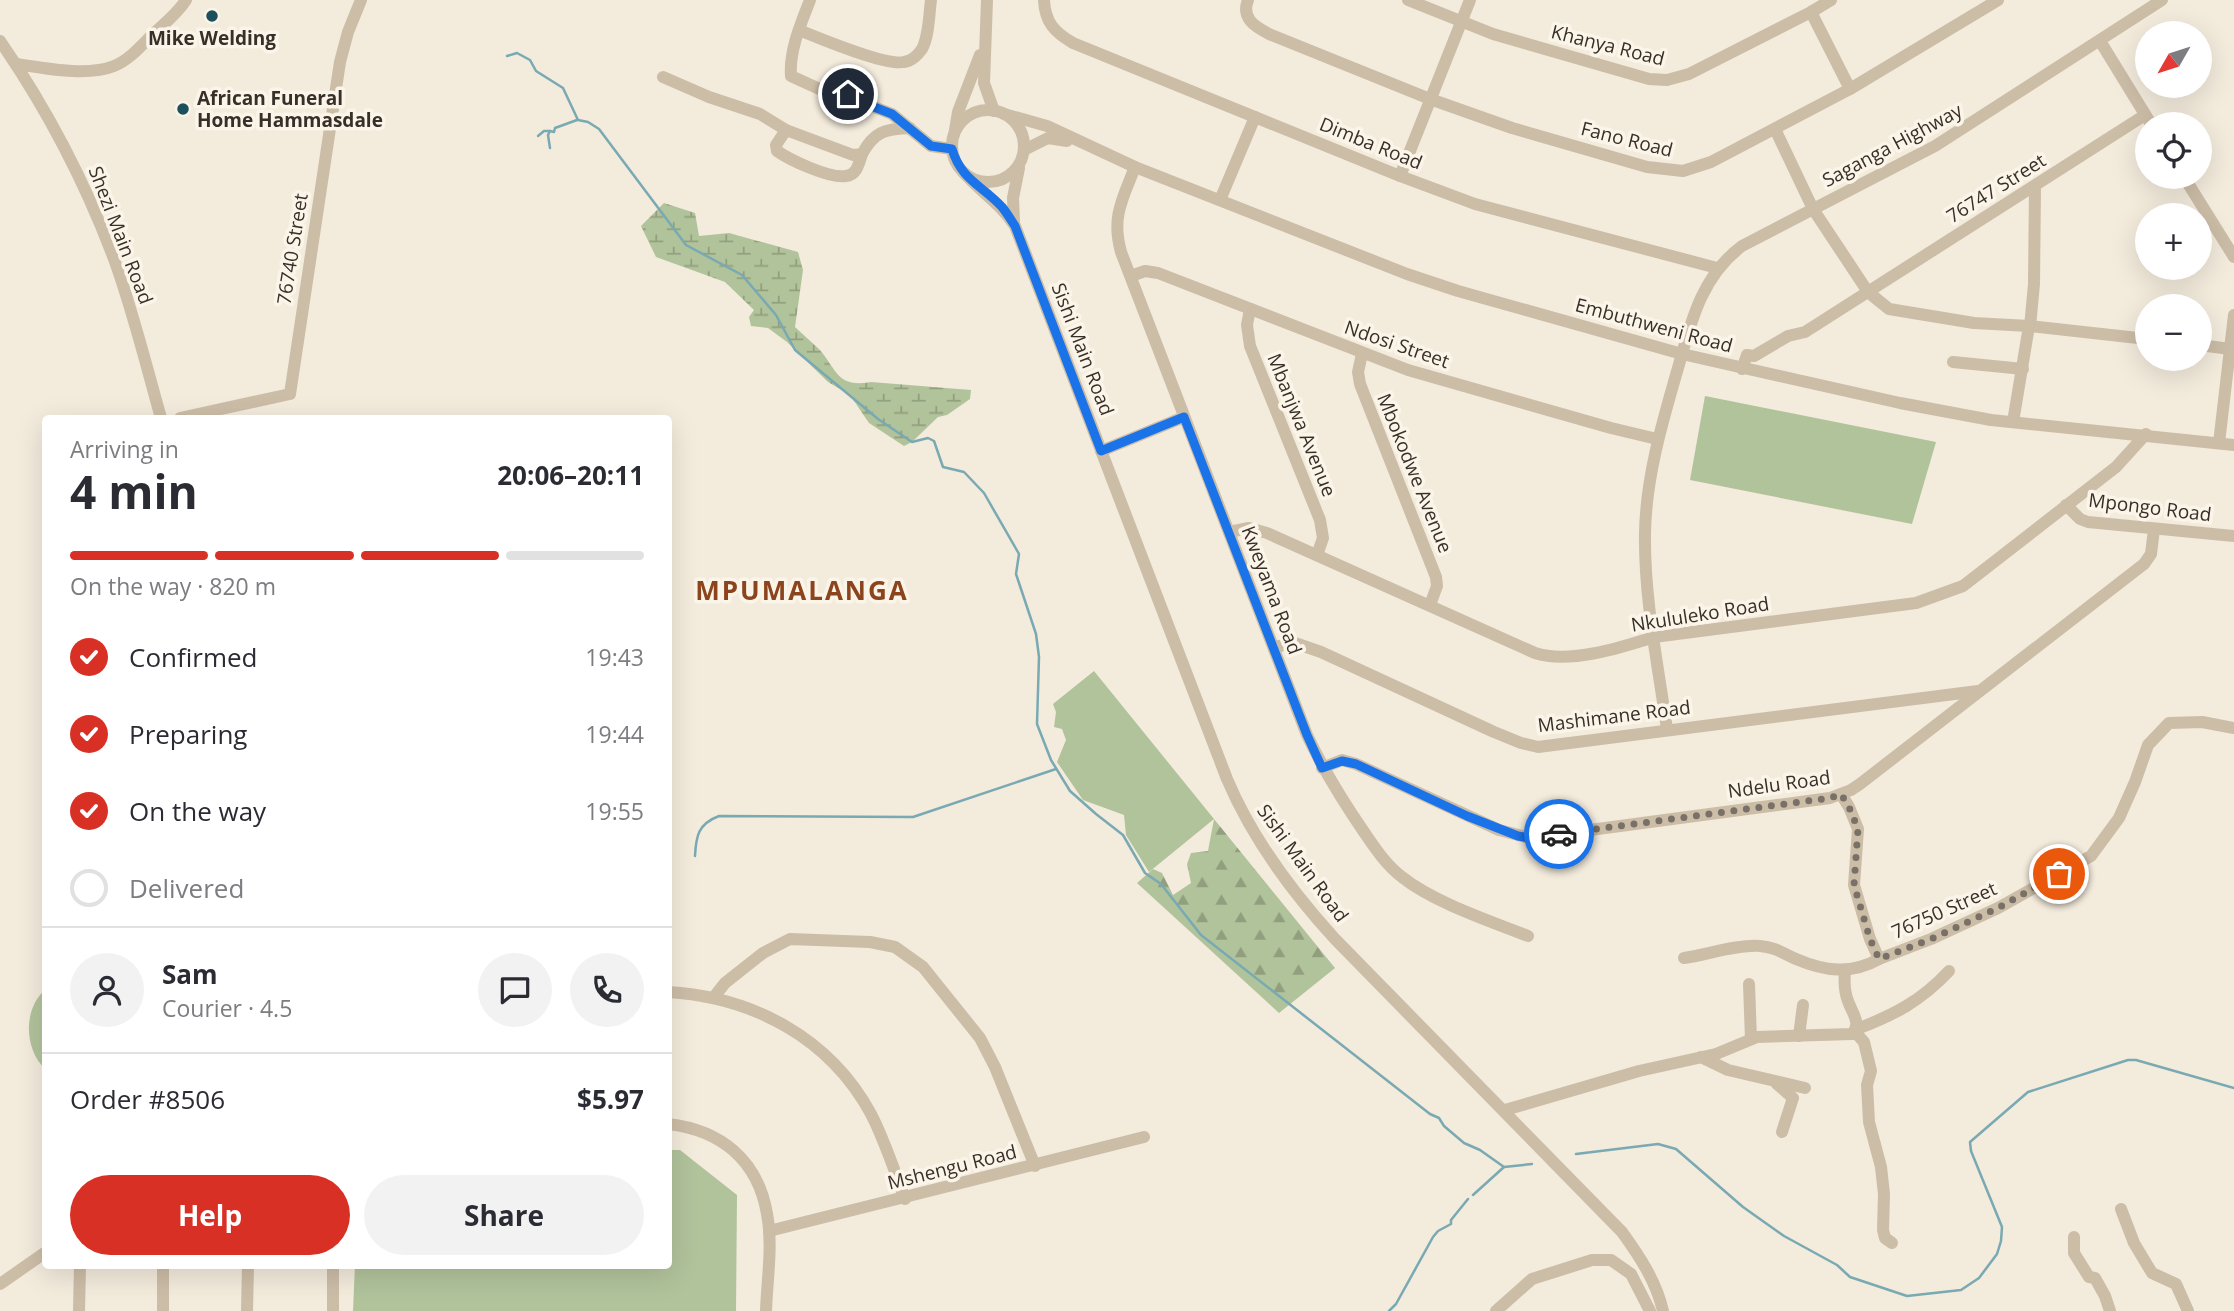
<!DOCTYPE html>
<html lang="en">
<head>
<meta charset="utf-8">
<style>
	body { margin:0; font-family:"Open Sans",sans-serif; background:#f2f2f3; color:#2b2b33; height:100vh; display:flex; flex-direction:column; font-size:26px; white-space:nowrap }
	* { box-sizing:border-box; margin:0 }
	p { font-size:23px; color:#7c7c81 }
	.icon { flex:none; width:38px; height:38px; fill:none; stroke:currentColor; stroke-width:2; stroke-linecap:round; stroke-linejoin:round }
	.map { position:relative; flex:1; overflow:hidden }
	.drawer { position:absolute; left:42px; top:415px; width:630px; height:854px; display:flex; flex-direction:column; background:#fff; border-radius:7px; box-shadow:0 7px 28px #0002 }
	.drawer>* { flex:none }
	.needle { width:46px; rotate:231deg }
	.buttons { position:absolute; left:2135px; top:21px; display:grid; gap:14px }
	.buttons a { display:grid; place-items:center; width:77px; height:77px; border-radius:50%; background:#fff; box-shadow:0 7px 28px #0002; font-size:35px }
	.pin { position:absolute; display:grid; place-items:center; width:60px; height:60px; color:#fff; margin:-30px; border:4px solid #fff; border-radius:50%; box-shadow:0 2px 7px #0007 }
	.courier { position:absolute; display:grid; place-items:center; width:70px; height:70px; margin:-35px; border:5px solid #1a73e8; border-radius:50%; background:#fff; color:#222; box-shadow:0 2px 9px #0007 }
	.summary em { font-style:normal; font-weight:700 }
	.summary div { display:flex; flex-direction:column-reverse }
	.summary { display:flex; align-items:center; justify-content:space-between; height:119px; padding:0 28px }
	h1 { font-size:46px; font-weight:700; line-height:52px }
	.bar { display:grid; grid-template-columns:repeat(4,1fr); gap:10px 7px; align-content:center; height:84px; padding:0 28px }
	.bar i { height:9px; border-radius:5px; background:#e1e1e2 }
	.bar .on { background:#d93025 }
	.bar p { grid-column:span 4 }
	.line { display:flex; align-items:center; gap:18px; padding:0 28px; border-top:2px solid #e1e1e2 }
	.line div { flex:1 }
	.round { display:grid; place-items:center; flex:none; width:74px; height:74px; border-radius:37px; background:#f2f2f3 }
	ol { padding:0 28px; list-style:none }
	li { display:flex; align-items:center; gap:21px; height:77px }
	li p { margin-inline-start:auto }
	li .icon { padding:7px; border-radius:50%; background:#d93025; color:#fff; stroke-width:4 }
	li:last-child { color:#7c7c81 }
	li i { width:38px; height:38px; border:4px solid #e1e1e2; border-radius:50% }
	.primary-button { display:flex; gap:14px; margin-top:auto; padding:14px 28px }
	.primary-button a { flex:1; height:80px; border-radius:42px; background:#d93025; color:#fff; font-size:28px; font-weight:700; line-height:80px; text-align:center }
	.primary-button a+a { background:#f2f2f3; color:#2b2b33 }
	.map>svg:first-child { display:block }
	.grass { fill:#b1c39b }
	.forest { fill:url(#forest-firs) }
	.wetland { fill:url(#wetland-marsh) }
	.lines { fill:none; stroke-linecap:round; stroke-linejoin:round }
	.stream { stroke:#79a9b2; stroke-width:2.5 }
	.minor { stroke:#ccbda7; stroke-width:12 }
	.done { stroke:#797167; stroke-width:7; stroke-dasharray:0 12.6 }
	.route { stroke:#1a73e8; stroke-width:9 }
	.poi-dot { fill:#1b505c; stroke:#fbf5e9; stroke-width:2.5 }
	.labels { text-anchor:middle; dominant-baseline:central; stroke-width:7; stroke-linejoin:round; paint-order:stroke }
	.poi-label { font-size:19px; font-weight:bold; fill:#382f28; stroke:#fbf5e9 }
	.street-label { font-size:19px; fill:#382f28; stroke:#fbf5e9 }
	.district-label { font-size:26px; font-weight:bold; letter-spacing:2px; fill:#8c441d; stroke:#fbf5e9 }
</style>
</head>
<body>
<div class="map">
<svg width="2234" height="1311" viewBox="0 0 2234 1311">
	<defs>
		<pattern id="forest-firs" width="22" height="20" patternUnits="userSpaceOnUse" patternTransform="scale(1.75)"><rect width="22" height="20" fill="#b1c39b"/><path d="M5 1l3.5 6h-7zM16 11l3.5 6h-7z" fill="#919f7e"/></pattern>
		<pattern id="wetland-marsh" width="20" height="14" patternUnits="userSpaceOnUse" patternTransform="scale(1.75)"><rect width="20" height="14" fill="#b1c39b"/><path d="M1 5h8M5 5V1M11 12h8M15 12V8" fill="none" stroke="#919f7e"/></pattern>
	</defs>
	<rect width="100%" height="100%" fill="#f3ebdc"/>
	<g class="grass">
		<polygon points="1705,396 1936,442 1912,524 1690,480"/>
		<polygon points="1094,671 1214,819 1149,872 1126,835 1124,815 1083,800 1057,762 1066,740 1062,729 1054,727 1056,712 1053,704"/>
		<path d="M 45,990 L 45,1069 C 24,1049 23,1009 45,990 Z"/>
		<polygon points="669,1150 680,1150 737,1195 736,1311 353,1311 355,1265 668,1265"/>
	</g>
	<polygon class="forest" points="1214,819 1335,968 1279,1013 1137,883 1153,869 1162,873 1173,895 1191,883 1187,864 1191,853 1208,851"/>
	<path class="wetland" d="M 664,203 L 695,213 L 699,236 L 729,233 L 798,252 L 803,270 L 795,327 C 803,335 812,342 820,350 C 837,370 837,388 871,382 L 971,390 L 970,399 L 947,415 L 938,417 L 912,442 L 904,446 L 869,423 L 850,395 L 828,382 L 787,342 L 768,328 L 751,326 L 749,317 L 754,310 L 725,282 L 656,257 L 641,226 Z"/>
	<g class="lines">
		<g class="stream">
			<polyline points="507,56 517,53 530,60 536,71 563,88 578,120 588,122 599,129 686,245 742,275 776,315 795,350 878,419 912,442 928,438 934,441 943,467 964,472 984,493 1019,554 1016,574 1036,634 1039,657 1037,724 1051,760 1070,791 1096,814 1123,835 1145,873 1161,884 1201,935 1430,1114 1439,1118 1444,1126 1464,1143 1480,1150 1504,1167"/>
			<polyline points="538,136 544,131 550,131"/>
			<polyline points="550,148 548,135 550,131 554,132 555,128 577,120"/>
			<path d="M 695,856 C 696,836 698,824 719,816 L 913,817 L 1056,769"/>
			<polyline points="1576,1154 1658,1144 1676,1149 1743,1207 1784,1236 1837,1265 1850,1277 1907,1296 1961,1290 1979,1278 1997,1254 2001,1241 2002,1227 1971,1151 1970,1142 2028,1092 2128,1060 2136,1060 2234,1088"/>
			<polyline points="1473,1195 1504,1167 1532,1164"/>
			<polyline points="1389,1311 1396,1304 1433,1237 1438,1231 1451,1224 1451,1220 1468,1199"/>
		</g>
		<g class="minor">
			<path d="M 810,0 C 801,23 789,51 791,76 L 826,92 L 858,94 L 874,107 L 892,114 L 931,146 L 952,149"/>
			<polyline points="987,0 984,83 994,111"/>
			<path d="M 1044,0 C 1045,22 1054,32 1073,43 L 1400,176 L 1475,204 L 1717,268"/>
			<path d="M 1248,0 C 1241,18 1254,26 1269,34 L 1430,99 L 1512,128 L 1647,167 L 1683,171 L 1711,162 L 1850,89 L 1998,0"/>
			<polyline points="1408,0 1493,34 1649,79 1667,80 1689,74 1811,12 1831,0"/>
			<polyline points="1811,12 1850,89"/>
			<path d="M 799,30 C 819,38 885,66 904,62 C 911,61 918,55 922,49 C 929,36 929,15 931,0"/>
			<path d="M 0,41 C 47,109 85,182 114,259 C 133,311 146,365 161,418"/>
			<polyline points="2100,41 2151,124"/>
			<path d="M 16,64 C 44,68 87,77 114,66 C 129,60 140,47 152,35 C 164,24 177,14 186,0"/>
			<path d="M 663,77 L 709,97 L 760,114 L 786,130 L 853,155 L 862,154 C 874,132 884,129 910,128"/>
			<circle cx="988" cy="146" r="36"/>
			<polyline points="1004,114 1047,126 1135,167 1407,274 1458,291 1682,354 1900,403 1991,420 2234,445"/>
			<polyline points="1775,129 1813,209 1868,292 1889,309 1974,323 2029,326 2147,339"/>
			<path d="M 786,130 L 776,145 L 777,151 C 790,160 830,179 846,176 C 857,175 859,163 862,154"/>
			<polyline points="955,130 958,112 980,55"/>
			<polyline points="1024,150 1048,138 1067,141"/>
			<path d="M 1135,167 C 1123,198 1111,217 1121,252 L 1307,735 C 1324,771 1342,800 1364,832 C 1375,848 1386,865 1402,877 C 1433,902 1490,921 1528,936"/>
			<path d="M 964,173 C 982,193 1000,203 1015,226 L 1227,779 C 1252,838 1292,892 1335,939 L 1622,1232 C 1640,1257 1656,1281 1663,1311"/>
			<polyline points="1400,176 1470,0"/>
			<polyline points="2184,177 2234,257"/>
			<polyline points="1220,200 1255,117"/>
			<polyline points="1014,222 1013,198 1019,168"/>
			<polyline points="2143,254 2147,251"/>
			<polyline points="1131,276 1145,271 1158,273 1408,370 1611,428 1657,439"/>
			<polyline points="1250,309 1247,325 1250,346 1320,520 1323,538 1317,555"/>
			<polyline points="2030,327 2034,284 2035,186"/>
			<polyline points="2200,345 2230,349"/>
			<polyline points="1362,354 1358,372 1360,384 1436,577 1437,586 1430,605"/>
			<polyline points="1953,362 2023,369"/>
			<polyline points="1742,369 1747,355 1754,356 1788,336 1805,332 2145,115"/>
			<polyline points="180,418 290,394 340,62 348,32 361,0"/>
			<polyline points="2013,422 2029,326"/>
			<polyline points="2219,443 2234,315"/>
			<polyline points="1101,451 1184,417"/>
			<polyline points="2066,505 2080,519 2088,522 2234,536"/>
			<path d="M 1229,532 L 1249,528 L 1267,533 L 1535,653 C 1569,664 1620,648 1654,637 L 1916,603 L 1963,586 L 2116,467 L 2146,434"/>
			<polyline points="1274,647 1295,643 1321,652 1494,732 1521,743 1538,747 1978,691"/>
			<path d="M 1667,729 C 1658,665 1644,598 1645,533 C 1646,474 1664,417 1680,361 C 1692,317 1704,274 1742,246 L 1935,146 L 2162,0"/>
			<polyline points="1322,768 1342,760 1356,764 1499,830 1530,838 1830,798 1851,790 1860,784 2144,564 2151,554 2154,529"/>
			<polyline points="1841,794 1849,807 1858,829 1854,885 1870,939 1879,959 1931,939 1998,908 2091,856 2119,818 2135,782 2148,745 2169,723 2202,722 2234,728"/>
			<path d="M 1684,958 C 1706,955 1738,944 1760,946 C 1774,947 1783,953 1796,959 C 1824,971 1851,975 1879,959"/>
			<polyline points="1749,984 1751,1039"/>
			<path d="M 668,992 C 753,997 830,1038 871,1114 C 885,1141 894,1170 905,1199"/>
			<polyline points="714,997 725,983 763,953 790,939 870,942 895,947 923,967 980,1038 995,1067 1035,1166"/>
			<path d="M 1857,1029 C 1894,1015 1921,1001 1949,971"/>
			<polyline points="1855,1032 1864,1042 1871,1071 1867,1085 1869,1122 1881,1167 1884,1194 1883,1230 1885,1238 1892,1243"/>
			<polyline points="1799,1036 1803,1005"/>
			<polyline points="1701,1057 1728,1070 1805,1088"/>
			<polyline points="1777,1084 1793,1098 1782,1132"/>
			<path d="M 1505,1110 L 1639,1071 L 1716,1054 L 1757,1037 L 1852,1034 C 1862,1023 1852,1013 1848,1001 C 1844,991 1844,982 1845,971"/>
			<path d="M 668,1124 C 721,1130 758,1160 767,1214 C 773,1245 767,1280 766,1311"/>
			<polyline points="2121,1209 2134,1243 2152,1273 2176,1284 2188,1311"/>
			<polyline points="769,1231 1144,1137"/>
			<polyline points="2074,1237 2074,1253 2089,1277 2095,1278 2105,1296 2110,1311"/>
			<polyline points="0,1284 46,1252"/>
			<polyline points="79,1311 80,1265"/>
			<polyline points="163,1311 163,1265"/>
			<polyline points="247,1311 248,1265"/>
			<polyline points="333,1311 333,1265"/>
			<polyline points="1496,1311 1532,1279 1592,1260 1611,1260 1631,1274 1650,1311"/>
		</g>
	</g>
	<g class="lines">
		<polyline class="done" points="1559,834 1830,798 1841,794 1849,807 1858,829 1854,885 1870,939 1879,959 1931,939 1998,908 2059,874"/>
		<path class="route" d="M 848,94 L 858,94 L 874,107 L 892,114 L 931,146 L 952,149 C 961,180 983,186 1002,207 C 1007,213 1011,220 1015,226 L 1101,451 L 1184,417 L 1307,735 L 1322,768 L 1342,761 L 1356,764 L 1467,816 L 1518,836 L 1530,838 L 1559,834"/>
	</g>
	<g class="poi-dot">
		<circle cx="212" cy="16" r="7"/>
		<circle cx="183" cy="109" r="7"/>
	</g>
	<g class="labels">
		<g class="poi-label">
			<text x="212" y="38">Mike Welding</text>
			<text x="197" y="98" text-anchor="start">African Funeral<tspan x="197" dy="22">Home Hammasdale</tspan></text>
		</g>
		<g class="street-label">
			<text transform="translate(1608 45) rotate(14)">Khanya Road</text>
			<text transform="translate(1627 139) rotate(14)">Fano Road</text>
			<text transform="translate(1371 143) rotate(22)">Dimba Road</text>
			<text transform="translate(1892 145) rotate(-28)">Saganga Highway</text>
			<text transform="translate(1996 188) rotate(-32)">76747 Street</text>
			<text transform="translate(121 235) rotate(69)">Shezi Main Road</text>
			<text transform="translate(292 249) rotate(-81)">76740 Street</text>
			<text transform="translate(1654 325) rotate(15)">Embuthweni Road</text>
			<text transform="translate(1397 344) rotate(19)">Ndosi Street</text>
			<text transform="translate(1083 349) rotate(69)">Sishi Main Road</text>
			<text transform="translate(1302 425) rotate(68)">Mbanjwa Avenue</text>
			<text transform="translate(1415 473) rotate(68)">Mbokodwe Avenue</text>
			<text transform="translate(2150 507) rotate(7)">Mpongo Road</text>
			<text transform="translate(1272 590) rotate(69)">Kweyama Road</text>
			<text transform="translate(1700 614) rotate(-9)">Nkululeko Road</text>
			<text transform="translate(1614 716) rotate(-7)">Mashimane Road</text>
			<text transform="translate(1779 784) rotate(-8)">Ndelu Road</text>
			<text transform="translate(1303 863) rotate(54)">Sishi Main Road</text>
			<text transform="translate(1944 910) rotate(-24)">76750 Street</text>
			<text transform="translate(952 1167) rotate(-14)">Mshengu Road</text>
		</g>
		<g class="district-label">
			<text x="802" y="590">MPUMALANGA</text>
		</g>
	</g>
</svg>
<div class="buttons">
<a><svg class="needle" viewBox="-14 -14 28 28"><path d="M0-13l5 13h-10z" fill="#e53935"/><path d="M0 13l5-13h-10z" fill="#7c7c81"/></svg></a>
<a><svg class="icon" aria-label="locate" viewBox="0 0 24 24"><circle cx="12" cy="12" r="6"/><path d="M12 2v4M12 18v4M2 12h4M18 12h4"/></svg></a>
<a>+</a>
<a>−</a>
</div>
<div class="pin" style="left:2059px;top:874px;background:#ea580c"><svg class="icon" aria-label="bag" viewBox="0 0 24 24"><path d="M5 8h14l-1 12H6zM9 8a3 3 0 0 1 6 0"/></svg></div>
<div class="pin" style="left:848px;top:94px;background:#1f2937"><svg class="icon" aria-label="home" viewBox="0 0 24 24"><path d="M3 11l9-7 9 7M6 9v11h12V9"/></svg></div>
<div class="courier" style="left:1559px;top:834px"><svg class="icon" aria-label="car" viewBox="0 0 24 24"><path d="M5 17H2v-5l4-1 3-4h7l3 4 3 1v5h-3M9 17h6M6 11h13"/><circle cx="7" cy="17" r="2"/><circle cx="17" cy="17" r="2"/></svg></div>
<section class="drawer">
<div class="summary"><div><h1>4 min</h1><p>Arriving in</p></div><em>20:06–20:11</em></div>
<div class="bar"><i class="on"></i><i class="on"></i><i class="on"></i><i></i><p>On the way · 820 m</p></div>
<ol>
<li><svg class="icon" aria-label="check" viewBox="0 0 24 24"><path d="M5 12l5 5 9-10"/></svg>Confirmed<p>19:43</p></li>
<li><svg class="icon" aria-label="check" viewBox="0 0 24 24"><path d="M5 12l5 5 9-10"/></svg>Preparing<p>19:44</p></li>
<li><svg class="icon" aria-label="check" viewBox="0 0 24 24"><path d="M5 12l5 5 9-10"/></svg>On the way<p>19:55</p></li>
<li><i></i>Delivered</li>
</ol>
<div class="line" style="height:126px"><a class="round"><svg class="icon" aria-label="person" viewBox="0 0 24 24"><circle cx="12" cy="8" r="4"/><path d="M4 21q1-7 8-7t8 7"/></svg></a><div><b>Sam</b><p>Courier · 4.5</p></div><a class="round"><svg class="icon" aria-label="chat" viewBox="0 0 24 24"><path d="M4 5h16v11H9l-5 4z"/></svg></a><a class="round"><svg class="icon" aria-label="phone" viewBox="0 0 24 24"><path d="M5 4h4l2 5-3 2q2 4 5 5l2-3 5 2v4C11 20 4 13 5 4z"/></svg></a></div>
<div class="line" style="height:91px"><div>Order #8506</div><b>$5.97</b></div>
<div class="primary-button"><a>Help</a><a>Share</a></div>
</section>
</div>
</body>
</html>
